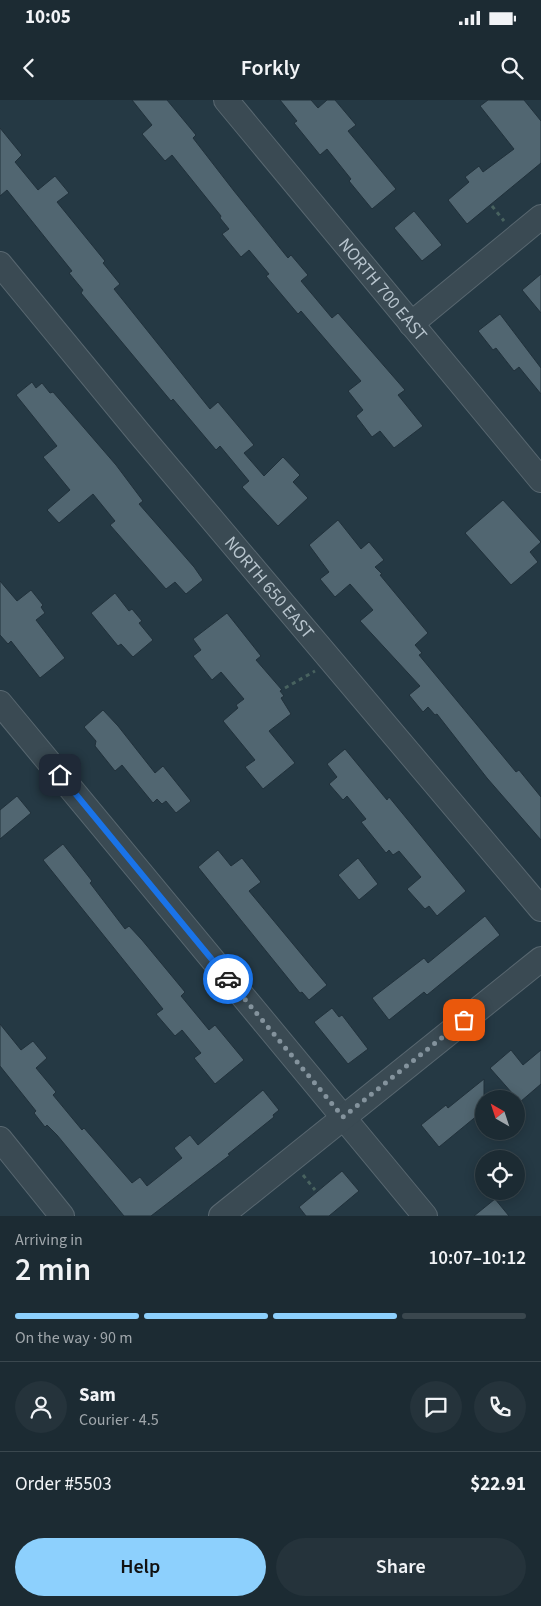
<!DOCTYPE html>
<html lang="en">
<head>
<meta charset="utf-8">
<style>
	body { margin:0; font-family:"Source Sans 3",sans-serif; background:#25333b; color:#f1f3f6; height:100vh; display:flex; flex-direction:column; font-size:19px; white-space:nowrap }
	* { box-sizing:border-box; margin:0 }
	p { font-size:16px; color:#a0a7ac }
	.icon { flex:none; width:28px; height:28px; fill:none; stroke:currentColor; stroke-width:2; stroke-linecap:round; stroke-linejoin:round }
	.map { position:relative; height:1116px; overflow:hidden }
	.details { display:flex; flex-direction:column; background:#1c2b33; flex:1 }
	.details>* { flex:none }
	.needle { width:32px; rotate:321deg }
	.fabs { position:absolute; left:475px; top:990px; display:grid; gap:10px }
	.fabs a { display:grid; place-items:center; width:50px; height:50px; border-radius:50%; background:#1c2b33; box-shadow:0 2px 12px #0003,0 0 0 1px #3a474e; font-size:25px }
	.pin { position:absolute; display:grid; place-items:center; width:42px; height:42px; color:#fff; margin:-21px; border-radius:10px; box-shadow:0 2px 8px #0006 }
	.courier { position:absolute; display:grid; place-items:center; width:50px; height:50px; margin:-25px; border:4px solid #1a73e8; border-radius:50%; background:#fff; color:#222; box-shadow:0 1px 6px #0007 }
	.headline em { font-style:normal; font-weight:600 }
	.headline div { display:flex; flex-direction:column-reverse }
	.headline { display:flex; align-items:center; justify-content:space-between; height:85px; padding:0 15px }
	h1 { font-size:32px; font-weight:600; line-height:38px }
	.bar { display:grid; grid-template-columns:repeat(4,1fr); gap:8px 5px; align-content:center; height:60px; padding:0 15px }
	.bar i { height:6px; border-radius:4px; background:#3a474e }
	.bar .current { background:#8dd0fd }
	.bar p { grid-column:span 4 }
	.line { display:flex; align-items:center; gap:12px; padding:0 15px; border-top:1px solid #3a474e }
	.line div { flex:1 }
	.round { display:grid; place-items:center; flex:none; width:52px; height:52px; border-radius:26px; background:#25333b }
	.primary-button { display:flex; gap:10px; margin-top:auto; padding:10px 15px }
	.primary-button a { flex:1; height:58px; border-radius:30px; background:#8dd0fd; color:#111; font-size:20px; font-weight:600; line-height:58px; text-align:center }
	.primary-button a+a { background:#25333b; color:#f1f3f6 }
	.status { display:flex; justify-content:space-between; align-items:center; height:35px; padding:0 25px; background:#1c2b33; direction:ltr }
	.status svg { height:14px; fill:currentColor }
	header { display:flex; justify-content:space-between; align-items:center; height:65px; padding:0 15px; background:#1c2b33; font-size:22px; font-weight:600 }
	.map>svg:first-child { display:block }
	.building { fill:#516671; stroke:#21313b }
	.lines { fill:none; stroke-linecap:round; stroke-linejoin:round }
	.minor-casing { stroke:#586770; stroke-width:26 }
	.path { stroke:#48625f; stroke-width:3; stroke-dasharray:4 4; stroke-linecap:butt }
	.minor { stroke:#3a4a53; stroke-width:24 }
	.done { stroke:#84939d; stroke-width:5; stroke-dasharray:0 9 }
	.route { stroke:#1a73e8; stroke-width:6 }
	.labels { text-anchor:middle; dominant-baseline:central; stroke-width:5; stroke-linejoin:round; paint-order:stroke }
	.street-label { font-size:18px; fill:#b7c4cd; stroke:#1f2f39 }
</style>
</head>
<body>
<div class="status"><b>10:05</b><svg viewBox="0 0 49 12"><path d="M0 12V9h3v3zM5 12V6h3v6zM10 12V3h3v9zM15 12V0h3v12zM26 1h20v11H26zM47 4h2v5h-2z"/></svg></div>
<header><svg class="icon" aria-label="back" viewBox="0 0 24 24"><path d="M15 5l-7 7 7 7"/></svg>Forkly<svg class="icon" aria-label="search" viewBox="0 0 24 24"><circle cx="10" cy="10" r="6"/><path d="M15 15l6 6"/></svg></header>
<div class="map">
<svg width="541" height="1116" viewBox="0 0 541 1116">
	<rect width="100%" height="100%" fill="#253944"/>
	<g class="building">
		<polygon points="132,0 167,0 196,35 193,38 234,91 288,158 291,155 308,175 301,181 332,218 338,213 405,290 398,295 423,326 394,348 380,331 372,337 356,316 363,310 348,291 361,281 301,211 298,214 266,176 269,174 249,150 241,157 222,134 229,129 220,118 221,116 172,55 165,61 142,34 152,25"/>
		<polygon points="280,0 311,0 318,8 327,0 335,0 356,25 348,31 396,89 372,109 349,81 351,79 327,49 320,55 294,23 297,21"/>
		<polygon points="488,0 524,0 541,21 541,63 467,124 448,100 469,82 465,77 479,66 483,72 514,49 480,6"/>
		<polygon points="0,28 22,55 15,62 38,90 55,76 69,93 57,102 105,161 103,163 120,184 114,189 210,309 218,302 254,345 244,353 264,376 283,357 300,375 293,382 308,398 278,426 242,387 249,381 220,346 216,350 173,299 171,301 81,193 83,190 69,173 72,171 7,90 0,96"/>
		<polygon points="414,111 442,145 422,161 394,128"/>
		<polygon points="541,174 541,213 522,190"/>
		<polygon points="500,214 541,268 541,294 519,267 514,271 496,248 493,250 478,231"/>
		<polygon points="32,282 36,288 42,283 50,293 53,292 116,365 143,401 139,404 194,467 203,480 186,494 175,482 166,489 110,425 115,421 93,394 59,423 47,410 70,390 43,357 57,346 16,295"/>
		<polygon points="503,400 541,442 530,452 538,462 511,485 465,433"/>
		<polygon points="338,420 361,449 369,442 384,460 375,467 382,474 380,475 428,533 415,545 422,553 419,555 516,672 519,670 541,697 541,740 487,678 437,614 435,615 428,607 423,612 409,595 420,586 360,521 373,510 350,484 335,497 320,479 329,472 309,445"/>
		<polygon points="0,481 17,501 31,490 43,505 41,507 45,513 36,520 65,558 40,578 11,541 8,544 0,535"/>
		<polygon points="115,493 129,511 132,509 142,521 139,523 153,540 133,557 121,544 118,546 91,513"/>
		<polygon points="227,513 261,556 256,560 282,590 280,591 284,596 281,598 291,614 269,631 295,663 263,689 245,667 255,660 223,621 238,608 236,605 244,599 221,572 212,580 193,556 201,550 193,539"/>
		<polygon points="103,610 118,626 155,673 163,666 191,701 176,713 166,701 162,704 157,699 153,703 122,665 115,671 95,646 96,641 84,627"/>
		<polygon points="345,649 387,700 389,697 466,791 437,816 429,806 425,809 407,789 421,777 399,751 393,755 389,750 386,753 361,722 366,719 347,696 343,700 329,684 337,677 327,664"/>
		<polygon points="17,696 31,713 0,739 0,710"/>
		<polygon points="63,744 92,781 90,783 125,829 129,826 142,840 185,892 181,896 209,930 215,925 244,960 215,984 194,958 201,953 182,930 175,936 156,914 163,909 43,760"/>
		<polygon points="218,750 231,766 242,758 261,782 249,791 327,885 309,900 302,892 300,893 198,767"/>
		<polygon points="358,758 378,784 359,800 338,775"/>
		<polygon points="485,816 500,835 427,895 424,892 389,920 372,898 424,858 428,863"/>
		<polygon points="332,908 339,917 342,915 368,949 348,964 314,922"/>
		<polygon points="0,924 21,950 33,941 47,958 36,968 56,992 53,995 82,1030 84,1028 132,1083 140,1077 147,1086 182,1058 174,1048 190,1035 198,1045 263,990 279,1010 273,1015 274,1017 228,1054 230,1055 151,1116 124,1116 57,1035 47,1025 45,1027 34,1013 36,1011 0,966"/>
		<polygon points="511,950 523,965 541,950 541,984 520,1002 490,968"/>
		<polygon points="484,979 484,1010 439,1047 421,1025 446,1005 448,1008"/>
		<polygon points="342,1071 359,1091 329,1116 306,1116 299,1107"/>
		<polygon points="495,1099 509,1116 474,1116"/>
	</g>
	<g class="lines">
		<defs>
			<g id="minor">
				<path id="s1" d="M 226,0 L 541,380"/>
				<path id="s2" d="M 0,164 L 139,333 L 541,809"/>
				<polyline points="411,224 541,117"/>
				<polyline points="0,603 425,1116"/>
				<polyline points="0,1039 62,1116"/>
				<polyline points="221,1116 541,859"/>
			</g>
		</defs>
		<use href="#minor" class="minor-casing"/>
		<g class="path">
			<polyline points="492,106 504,121"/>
			<polyline points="285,588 315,571"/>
			<polyline points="303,1075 315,1090"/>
		</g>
		<use href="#minor" class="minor"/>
	</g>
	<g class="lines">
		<polyline class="done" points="228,879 343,1017 464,920"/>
		<polyline class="route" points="60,675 228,879"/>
	</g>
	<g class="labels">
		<g class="street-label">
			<text stroke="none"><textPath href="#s1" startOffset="246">NORTH 700 EAST</textPath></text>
			<text stroke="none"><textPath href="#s2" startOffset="421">NORTH 650 EAST</textPath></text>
		</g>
	</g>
</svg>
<div class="fabs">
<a><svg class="needle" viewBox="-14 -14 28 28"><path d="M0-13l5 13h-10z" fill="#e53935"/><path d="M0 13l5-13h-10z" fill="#a0a7ac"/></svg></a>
<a><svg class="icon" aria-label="locate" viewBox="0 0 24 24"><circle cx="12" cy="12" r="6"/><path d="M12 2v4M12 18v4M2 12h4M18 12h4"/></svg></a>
</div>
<div class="pin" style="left:464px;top:920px;background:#ea580c"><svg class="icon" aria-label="bag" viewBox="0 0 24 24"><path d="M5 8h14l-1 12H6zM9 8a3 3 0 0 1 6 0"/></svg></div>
<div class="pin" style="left:60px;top:675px;background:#1f2937"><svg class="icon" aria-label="home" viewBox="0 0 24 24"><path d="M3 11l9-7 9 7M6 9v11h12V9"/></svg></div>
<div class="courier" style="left:228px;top:879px"><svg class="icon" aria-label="car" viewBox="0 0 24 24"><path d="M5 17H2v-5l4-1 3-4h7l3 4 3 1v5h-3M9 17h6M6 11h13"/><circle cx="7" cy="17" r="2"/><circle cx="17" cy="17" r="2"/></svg></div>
</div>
<section class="details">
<div class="headline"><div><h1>2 min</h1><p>Arriving in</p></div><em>10:07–10:12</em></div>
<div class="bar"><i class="current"></i><i class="current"></i><i class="current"></i><i></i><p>On the way · 90 m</p></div>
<div class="line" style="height:90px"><a class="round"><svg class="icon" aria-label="person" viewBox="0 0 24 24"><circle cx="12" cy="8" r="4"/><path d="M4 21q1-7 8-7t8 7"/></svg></a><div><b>Sam</b><p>Courier · 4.5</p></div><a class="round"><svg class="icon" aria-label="chat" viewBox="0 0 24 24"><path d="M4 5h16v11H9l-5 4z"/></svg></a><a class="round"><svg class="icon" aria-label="phone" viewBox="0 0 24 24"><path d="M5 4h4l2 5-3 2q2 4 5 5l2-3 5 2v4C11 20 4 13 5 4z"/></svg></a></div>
<div class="line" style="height:65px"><div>Order #5503</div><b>$22.91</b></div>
<div class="primary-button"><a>Help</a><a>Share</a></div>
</section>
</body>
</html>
